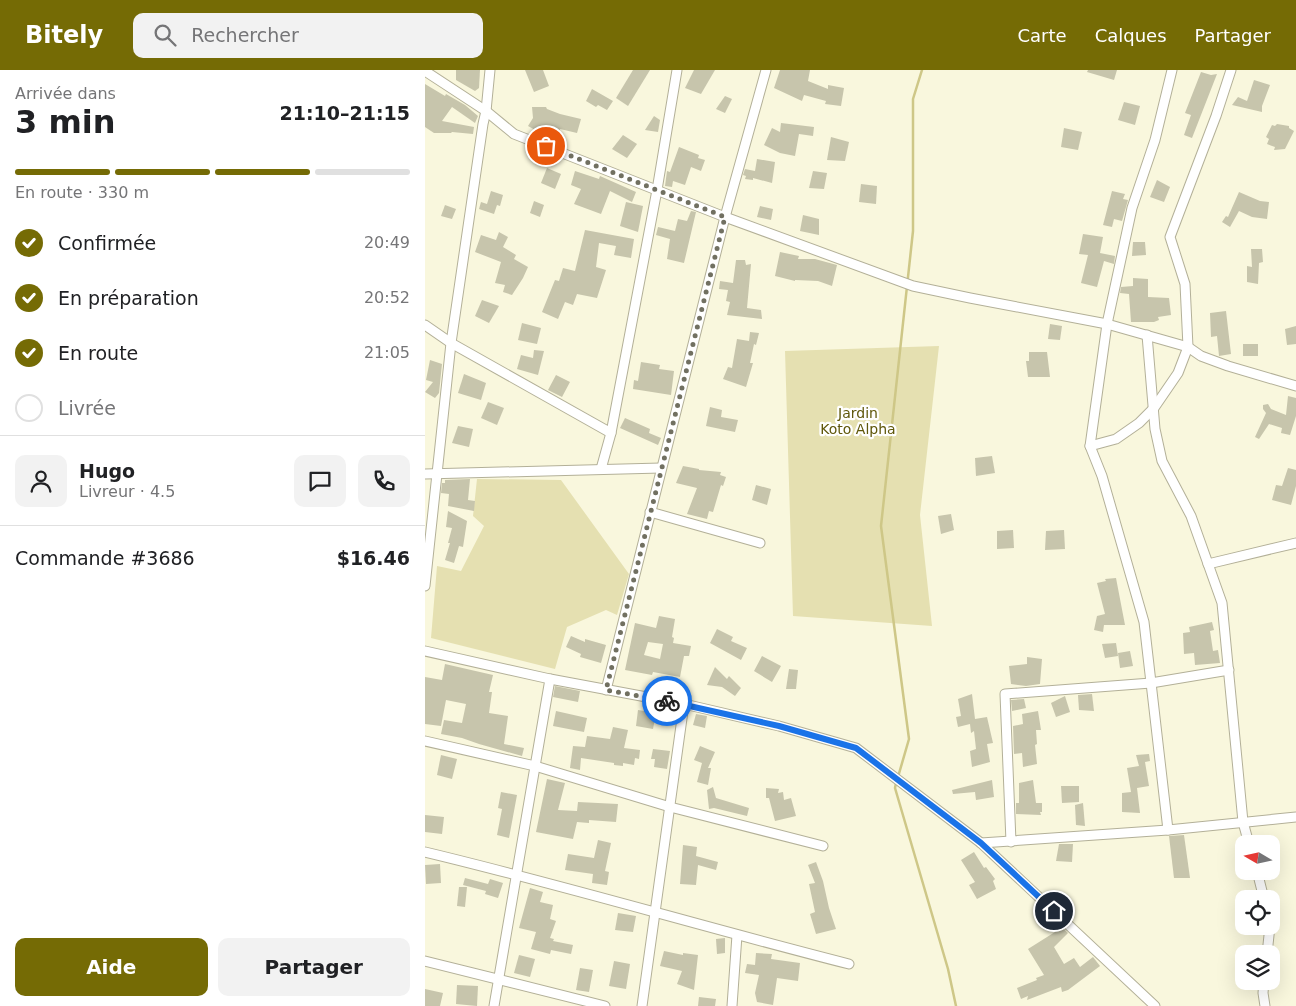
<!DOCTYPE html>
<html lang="fr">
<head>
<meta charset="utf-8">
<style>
	body { margin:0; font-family:"DejaVu Sans",sans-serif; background:#f2f2f2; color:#202124; height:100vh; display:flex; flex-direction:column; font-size:19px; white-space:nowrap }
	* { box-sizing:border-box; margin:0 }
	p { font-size:16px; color:#757577 }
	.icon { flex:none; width:28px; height:28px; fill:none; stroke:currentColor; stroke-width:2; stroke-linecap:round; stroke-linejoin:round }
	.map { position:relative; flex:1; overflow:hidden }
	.details { display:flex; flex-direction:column; background:#fff; width:425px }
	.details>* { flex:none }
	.needle { width:32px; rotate:279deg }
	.tools { position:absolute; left:810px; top:765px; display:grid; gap:10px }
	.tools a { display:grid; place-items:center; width:45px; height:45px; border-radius:10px; background:#fff; box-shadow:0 5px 20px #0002; font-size:25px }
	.pin { position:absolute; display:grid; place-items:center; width:42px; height:42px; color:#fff; margin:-21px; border:2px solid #fff; border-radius:50%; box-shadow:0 1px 5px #0007 }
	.courier { position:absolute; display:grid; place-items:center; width:50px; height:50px; margin:-25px; border:4px solid #1a73e8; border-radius:50%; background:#fff; color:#222; box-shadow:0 1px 6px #0007 }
	.headline em { font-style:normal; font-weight:700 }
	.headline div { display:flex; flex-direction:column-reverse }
	.headline { display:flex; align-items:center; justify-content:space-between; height:85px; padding:0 15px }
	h1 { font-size:32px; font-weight:700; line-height:38px }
	.bar { display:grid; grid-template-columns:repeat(4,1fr); gap:8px 5px; align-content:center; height:60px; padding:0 15px }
	.bar i { height:6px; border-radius:4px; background:#e0e0e0 }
	.bar .active { background:#756b05 }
	.bar p { grid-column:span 4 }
	.line { display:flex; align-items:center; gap:12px; padding:0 15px; border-top:1px solid #e0e0e0 }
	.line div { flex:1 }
	.round { display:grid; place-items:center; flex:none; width:52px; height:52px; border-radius:10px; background:#f2f2f2 }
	ol { padding:0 15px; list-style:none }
	li { display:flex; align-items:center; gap:15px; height:55px }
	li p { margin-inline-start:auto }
	li .icon { padding:5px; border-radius:50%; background:#756b05; color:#fff; stroke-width:4 }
	li:last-child { color:#757577 }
	li i { width:28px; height:28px; border:2px solid #e0e0e0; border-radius:50% }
	.action { display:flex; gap:10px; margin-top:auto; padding:10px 15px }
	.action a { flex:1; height:58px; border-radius:10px; background:#756b05; color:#fff; font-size:20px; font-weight:700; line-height:58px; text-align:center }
	.action a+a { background:#f2f2f2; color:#202124 }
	header { display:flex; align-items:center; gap:30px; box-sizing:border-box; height:70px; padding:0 25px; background:#756b05; color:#fff }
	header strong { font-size:24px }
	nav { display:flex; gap:28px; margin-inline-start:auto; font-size:18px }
	.search { width:350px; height:45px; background:#f2f2f2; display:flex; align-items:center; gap:12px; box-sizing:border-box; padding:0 18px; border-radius:10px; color:#757577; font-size:19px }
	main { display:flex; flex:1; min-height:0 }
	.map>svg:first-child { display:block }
	.green { fill:#e5e0b1 }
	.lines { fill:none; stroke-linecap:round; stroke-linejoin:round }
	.stream { stroke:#cec787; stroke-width:2.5 }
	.building { fill:#c7c5ac; fill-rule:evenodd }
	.minor-casing { stroke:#b3b098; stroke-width:11 }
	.minor { stroke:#fff; stroke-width:9 }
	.done { stroke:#717061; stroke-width:5; stroke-dasharray:0 9 }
	.route { stroke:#1a73e8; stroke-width:6 }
	.labels { text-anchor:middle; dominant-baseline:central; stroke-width:4.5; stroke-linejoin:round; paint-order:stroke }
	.park-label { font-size:14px; fill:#5f570a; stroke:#fff }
</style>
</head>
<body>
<header>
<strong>Bitely</strong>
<div class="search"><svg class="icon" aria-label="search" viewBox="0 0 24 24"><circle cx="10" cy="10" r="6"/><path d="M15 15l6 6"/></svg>Rechercher</div>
<nav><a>Carte</a><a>Calques</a><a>Partager</a></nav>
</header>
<main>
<section class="details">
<div class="headline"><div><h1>3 min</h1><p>Arrivée dans</p></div><em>21:10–21:15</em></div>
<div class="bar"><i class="active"></i><i class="active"></i><i class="active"></i><i></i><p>En route · 330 m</p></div>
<ol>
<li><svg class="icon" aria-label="check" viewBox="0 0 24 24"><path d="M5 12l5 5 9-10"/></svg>Confirmée<p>20:49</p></li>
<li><svg class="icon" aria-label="check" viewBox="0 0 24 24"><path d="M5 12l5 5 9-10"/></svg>En préparation<p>20:52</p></li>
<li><svg class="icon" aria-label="check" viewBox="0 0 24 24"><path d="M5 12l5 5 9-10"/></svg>En route<p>21:05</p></li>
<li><i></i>Livrée</li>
</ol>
<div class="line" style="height:90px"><a class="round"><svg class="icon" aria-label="person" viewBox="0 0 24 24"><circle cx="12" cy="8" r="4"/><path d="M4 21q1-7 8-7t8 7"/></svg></a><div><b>Hugo</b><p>Livreur · 4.5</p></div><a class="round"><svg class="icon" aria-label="chat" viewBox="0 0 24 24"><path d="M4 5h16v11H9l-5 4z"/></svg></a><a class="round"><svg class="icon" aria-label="phone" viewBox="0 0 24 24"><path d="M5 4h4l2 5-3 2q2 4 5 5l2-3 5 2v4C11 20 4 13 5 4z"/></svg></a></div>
<div class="line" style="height:65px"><div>Commande #3686</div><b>$16.46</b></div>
<div class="action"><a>Aide</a><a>Partager</a></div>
</section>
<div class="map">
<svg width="871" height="936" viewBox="0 0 871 936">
	<rect width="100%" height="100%" fill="#f9f7dd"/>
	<g class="green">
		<polygon points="514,276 495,445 507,556 368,546 360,281"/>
		<polygon points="52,409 136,410 204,504 192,545 181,540 142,557 130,599 6,568 12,496 36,501 59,456 48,446"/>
	</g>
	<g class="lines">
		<g class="stream">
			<polyline points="473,707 484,669 456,456 488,161 488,29 497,0"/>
			<polyline points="471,713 470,718 523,899 531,936"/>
		</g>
	</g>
	<g class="building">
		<polygon points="31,0 55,0 54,18 50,21 31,10"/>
		<polygon points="100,0 118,0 124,16 109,22"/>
		<polygon points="208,0 225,0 203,36 191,28"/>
		<polygon points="269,0 290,0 276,24 260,18"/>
		<polygon points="355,0 385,0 383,11 403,19 403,15 419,18 416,36 400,34 401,31 379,25 377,31 349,18"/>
		<polygon points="663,0 692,0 689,10 662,2"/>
		<polygon points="776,2 786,5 792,4 767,68 759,65 766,45 760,43"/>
		<polygon points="829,10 845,15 837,36 837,42 807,35 813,27 822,31"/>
		<polygon points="0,14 20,26 21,24 40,35 53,46 50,53 27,37 17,51 49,57 48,64 27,62 26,63 9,63 0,57"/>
		<polygon points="167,19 188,31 182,40 173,35 171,37 161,31"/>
		<polygon points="300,26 307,29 300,43 291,39"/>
		<polygon points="699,32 715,36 710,55 693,50"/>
		<polygon points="107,37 121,37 122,39 135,44 156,49 152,63 135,59 131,71 124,68 125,64 113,60 112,61 103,56 108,48"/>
		<polygon points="229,46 235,50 233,62 220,60"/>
		<polygon points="356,53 389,57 388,66 374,64 370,86 355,83 339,75 347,58 355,62"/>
		<polygon points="852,54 864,56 864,58 869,61 860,79 849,80 850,77 842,74 844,69 841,67 847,55 850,56"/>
		<polygon points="639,58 657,62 653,80 636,77"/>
		<polygon points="198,65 212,74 202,88 187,79"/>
		<polygon points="406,67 424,72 420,91 402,90"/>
		<polygon points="254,77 274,85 273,88 280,90 276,101 266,97 260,115 248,111 247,117 240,116 242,101 245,102"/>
		<polygon points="332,89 350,92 347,113 328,108 328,110 320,109 321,106 318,105 320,99 330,101"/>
		<polygon points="122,98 136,104 130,119 116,113"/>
		<polygon points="150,101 174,109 175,106 211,122 207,132 185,121 176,144 149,134 156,119 146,115"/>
		<polygon points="388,101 402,103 399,119 384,118"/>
		<polygon points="732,110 745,117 739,132 725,127"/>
		<polygon points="436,114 452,116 451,134 434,132"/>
		<polygon points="66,121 78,125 75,136 72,135 69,144 54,139 56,132 62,134"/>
		<polygon points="687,121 700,124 698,129 703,130 697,151 689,149 687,157 678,155"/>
		<polygon points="814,122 835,131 844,132 842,149 827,147 814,141 805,157 797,152 801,146 803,147"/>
		<polygon points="109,131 119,135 115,147 105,143"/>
		<polygon points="201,132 218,136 213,162 195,156"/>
		<polygon points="20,135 31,139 27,149 16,146"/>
		<polygon points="335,136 348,139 346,150 332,147"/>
		<polygon points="266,141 271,142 259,193 242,189 245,169 231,165 233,157 250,161 253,149 262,151"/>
		<polygon points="378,145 394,149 394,165 375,161"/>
		<polygon points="160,160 209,169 206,188 189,185 191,176 174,173 171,197 181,200 172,228 152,224 148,235 140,232 133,249 117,242 130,210 134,211 138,198 150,201"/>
		<polygon points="74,162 83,167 78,177 91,185 89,189 103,197 98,208 87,225 78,222 80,215 70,213 76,192 50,182 56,165 71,170"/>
		<polygon points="658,164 678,167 675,183 690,186 689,194 679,191 672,217 656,213 663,185 654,184"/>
		<polygon points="708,172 720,172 721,185 707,186"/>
		<polygon points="826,179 837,179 838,192 834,193 833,214 822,212 822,196 827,197"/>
		<polygon points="355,182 374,186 373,189 390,189 412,195 407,216 393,211 370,210 370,211 350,206"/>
		<polygon points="311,190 320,190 321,195 326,194 322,238 336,240 337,249 302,245 305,232 301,231 303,220 294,219 295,211 308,213"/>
		<polygon points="708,208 723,209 723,227 744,228 746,245 733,247 734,250 729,252 706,252 704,224 695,223 696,217 708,216"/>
		<polygon points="57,230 74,236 64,253 50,246"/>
		<polygon points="801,241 806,284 794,286 792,266 786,267 785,243"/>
		<polygon points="97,253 116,258 112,274 93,270"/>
		<polygon points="625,254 637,256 635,270 623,269"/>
		<polygon points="871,256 871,274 862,275 860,259"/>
		<polygon points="325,262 334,263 331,275 329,274 325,293 328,293 321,317 298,309 303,297 307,298 312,269 324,271"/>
		<rect x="818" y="274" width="15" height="12"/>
		<polygon points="109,280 119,281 113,305 92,299 96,285 108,288"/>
		<polygon points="604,282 622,282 625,307 603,307 601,291 604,291"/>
		<polygon points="5,290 17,294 14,323 10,328 0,322 8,312 1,310"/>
		<polygon points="216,292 235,295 234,299 249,301 246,325 208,319 209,310 213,311"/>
		<polygon points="39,304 61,313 56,330 33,323"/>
		<polygon points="131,305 145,312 137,327 123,320"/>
		<polygon points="863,326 871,328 871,346 865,365 856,363 857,358 844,354 834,369 830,367 841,343 838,339 838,335 843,334 846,339 861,345"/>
		<polygon points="63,332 79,338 72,355 56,348"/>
		<polygon points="285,337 297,340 296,347 313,350 310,362 281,356"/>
		<polygon points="200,348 225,359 224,363 236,368 233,375 195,358"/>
		<polygon points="33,356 48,359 44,377 27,373"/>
		<polygon points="567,386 570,403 551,406 550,388"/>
		<polygon points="258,396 274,399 274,400 296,402 295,405 301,407 298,416 296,415 288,442 284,441 282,449 262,444 272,418 251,413"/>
		<polygon points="863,398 871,400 871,416 866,435 847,430 851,415 857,416"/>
		<polygon points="45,409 43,430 50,431 49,441 23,436 24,424 16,423 17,413 20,413 20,410"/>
		<polygon points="331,415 346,419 342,435 327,430"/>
		<polygon points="23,441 42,451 38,477 34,476 29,493 20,490 25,473 23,473 27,458 21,457"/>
		<polygon points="526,444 529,460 516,464 513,446"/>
		<polygon points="588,460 589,478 572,479 572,461"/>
		<polygon points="639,460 640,479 620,480 621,461"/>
		<polygon points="691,508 700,555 679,555 678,562 669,560 672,546 680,544 672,513 681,511 680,509"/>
		<path d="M 234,546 L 250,549 L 247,567 L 249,568 L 248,573 L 266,576 L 264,586 L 259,586 L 255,607 L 228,602 L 227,605 L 200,600 L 210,553 L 231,558 ZM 223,572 L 238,574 L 235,589 L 219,585 Z"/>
		<polygon points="787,552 789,560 785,561 788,581 793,580 795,593 770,595 769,583 759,584 758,563 765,562 764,557"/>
		<polygon points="292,559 308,567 306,571 322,578 316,590 285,573"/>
		<polygon points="146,566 160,572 160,569 181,575 176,593 155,587 156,584 141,577"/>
		<polygon points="691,573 693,586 680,588 677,574"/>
		<polygon points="705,581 708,596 695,598 693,583"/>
		<polygon points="337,586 356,596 347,612 329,601"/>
		<polygon points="602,587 617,589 615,614 601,616 586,614 584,596 602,594"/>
		<polygon points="20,594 68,605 64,622 67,622 64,643 83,646 79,674 99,678 97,686 54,674 37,668 16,664 19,650 37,653 41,634 21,630 16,656 0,654 0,607 17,610"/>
		<polygon points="290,597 302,609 304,606 316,618 310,626 297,617 282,615"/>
		<polygon points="364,599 373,600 371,619 361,619"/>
		<polygon points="130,616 155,621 153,632 128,627"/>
		<polygon points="547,624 550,649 562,647 568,673 562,674 565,692 547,697 545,681 551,679 549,661 546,663 545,654 533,657 531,647 536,646 533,629"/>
		<polygon points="667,624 669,641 654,640 653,625"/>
		<polygon points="640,626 645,642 631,647 626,633"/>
		<polygon points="599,629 601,638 587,641 586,630"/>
		<polygon points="213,640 231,643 228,659 211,656"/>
		<polygon points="131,641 162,648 159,662 128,656"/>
		<polygon points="613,641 616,660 611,660 612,674 610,675 612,694 598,697 597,683 589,684 588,656 598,654 597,644"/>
		<polygon points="271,644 282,646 280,658 268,655"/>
		<polygon points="188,657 203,660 199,678 215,680 214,689 210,688 209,695 198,693 198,696 189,695 189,693 156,688 155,700 145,698 148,676 160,677 162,666 185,669"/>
		<polygon points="275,676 290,682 283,698 286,698 283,715 272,712 277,693 269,690"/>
		<polygon points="228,679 245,681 242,699 229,697 230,689 226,689"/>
		<polygon points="724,684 725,691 720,692 724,716 712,718 715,743 697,742 697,723 706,722 702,698 714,696 711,685"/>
		<polygon points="16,685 32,689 27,709 12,705"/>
		<polygon points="122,709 140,713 133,740 152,741 153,732 193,734 191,752 164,750 164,753 152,752 148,769 111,762"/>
		<polygon points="567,710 569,727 551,730 550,722 528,724 527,720"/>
		<polygon points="608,710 611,733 617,733 617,742 615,742 616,745 591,744 591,733 594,733 594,713"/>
		<polygon points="636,716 654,716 654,732 637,733"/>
		<polygon points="288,717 291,728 324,738 322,746 289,738 284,739 282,720"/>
		<polygon points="341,718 354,719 353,723 358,722 359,730 366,728 371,746 350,751 344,728 341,728"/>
		<polygon points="76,722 92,725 84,768 72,765 77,739 73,738"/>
		<polygon points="658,733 660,756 651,755 650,735"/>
		<polygon points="0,745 19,747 17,764 0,762"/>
		<polygon points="759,765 765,808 749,808 744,766"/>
		<polygon points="173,770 186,773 180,801 184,802 182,815 167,813 168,804 140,800 143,784 169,788"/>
		<polygon points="634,774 648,774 647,792 631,791"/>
		<polygon points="258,775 272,777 271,786 293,792 291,800 273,795 271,815 255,814"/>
		<polygon points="549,782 559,798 561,797 570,809 568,811 571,819 552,829 544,815 550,812 536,790"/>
		<polygon points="391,792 398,811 404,838 411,859 391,864 385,844 390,842 384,814 390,813 383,795"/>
		<polygon points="15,794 16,813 1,814 0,795"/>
		<polygon points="40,808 63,814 65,809 78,813 73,828 60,824 61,821 38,815"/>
		<polygon points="34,817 42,817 40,837 32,836"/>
		<polygon points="105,818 118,822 115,832 128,835 125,849 131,851 125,868 129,869 128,871 148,875 146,884 126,880 125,884 106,879 111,862 94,858"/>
		<polygon points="193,843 211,846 208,862 190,860"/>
		<polygon points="626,847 643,863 629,877 639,894 649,888 655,897 668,887 675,896 643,920 637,922 636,917 602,930 603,926 596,929 592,918 612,910 611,908 619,905 603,879 630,862 621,853"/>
		<polygon points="300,868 300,883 292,884 291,869"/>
		<polygon points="239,881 258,885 258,883 273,885 269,920 252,914 257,901 235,896"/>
		<polygon points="331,883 347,884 346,889 375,893 373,911 352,908 348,935 332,932 330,923 334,905 320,903 322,894 330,895"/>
		<polygon points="94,885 110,889 105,907 89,903"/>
		<polygon points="189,891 205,894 201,919 184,916"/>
		<polygon points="155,898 168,900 164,922 151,920"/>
		<polygon points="32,915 53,916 52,936 31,934"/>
		<polygon points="0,919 18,923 15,936 0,936"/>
		<polygon points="274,927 291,929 290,936 273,936"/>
	</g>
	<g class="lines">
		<defs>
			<g id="minor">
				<polyline points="0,1 61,41 89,64 300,147 488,216 545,228 682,254 763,277 776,286 803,296 871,316"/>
				<polyline points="0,255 26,273 186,363"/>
				<polyline points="722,265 730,359 737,391 766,446 797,533 818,752 824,774"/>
				<polyline points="665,376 691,369 714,353 729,338 753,303 763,277 760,214 745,167 791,46 806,0"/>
				<polyline points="176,399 186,363 232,120 252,0"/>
				<polyline points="0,404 236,398"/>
				<polyline points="225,442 335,473"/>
				<polyline points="783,494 871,473"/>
				<polyline points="0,516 26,273 58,54 61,41 65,0"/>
				<polyline points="0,581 125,609 259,634 354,656 431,678 556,773 730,936"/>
				<polyline points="181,620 300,147 341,0"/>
				<polyline points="0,671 110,696 245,737 398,776"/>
				<polyline points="743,760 719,552 677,406 665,376 682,254 707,138 730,70 747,0"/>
				<polyline points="586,772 580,624 726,613 804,600"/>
				<polyline points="556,773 743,760 871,747"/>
				<path d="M 0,782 C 142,816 282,858 424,894"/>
				<polyline points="832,801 839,829"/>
				<polyline points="842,884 845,856"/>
				<polyline points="0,891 180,936"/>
				<polyline points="839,911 838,923 840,936"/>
				<polyline points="69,936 125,609"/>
				<polyline points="217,936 259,634"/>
				<polyline points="307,936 312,865"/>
			</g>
		</defs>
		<use href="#minor" class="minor-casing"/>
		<use href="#minor" class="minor"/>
	</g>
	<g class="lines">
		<polyline class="done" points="121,76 300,147 181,620 242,631"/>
		<polyline class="route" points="242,631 354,656 431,678 556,773 629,841"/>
	</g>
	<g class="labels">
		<g class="park-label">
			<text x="433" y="343">Jardin<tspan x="433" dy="16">Koto Alpha</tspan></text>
		</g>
	</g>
</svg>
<div class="tools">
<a><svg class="needle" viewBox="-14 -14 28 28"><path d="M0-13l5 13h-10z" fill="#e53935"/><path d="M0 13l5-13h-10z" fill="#757577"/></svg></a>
<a><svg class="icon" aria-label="locate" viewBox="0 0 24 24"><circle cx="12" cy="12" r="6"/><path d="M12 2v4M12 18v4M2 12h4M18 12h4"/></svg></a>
<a><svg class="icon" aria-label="layers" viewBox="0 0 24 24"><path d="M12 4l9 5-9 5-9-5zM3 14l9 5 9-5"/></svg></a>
</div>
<div class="pin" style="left:121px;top:76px;background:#ea580c"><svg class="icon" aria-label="bag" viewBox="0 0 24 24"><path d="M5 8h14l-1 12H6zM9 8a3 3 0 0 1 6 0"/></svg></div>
<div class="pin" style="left:629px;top:841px;background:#1f2937"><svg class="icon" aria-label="home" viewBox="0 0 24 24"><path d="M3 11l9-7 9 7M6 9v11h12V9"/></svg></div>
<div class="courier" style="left:242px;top:631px"><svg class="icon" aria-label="bike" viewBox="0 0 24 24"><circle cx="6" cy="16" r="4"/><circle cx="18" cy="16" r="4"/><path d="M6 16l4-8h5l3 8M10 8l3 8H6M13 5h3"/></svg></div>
</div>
</main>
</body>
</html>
